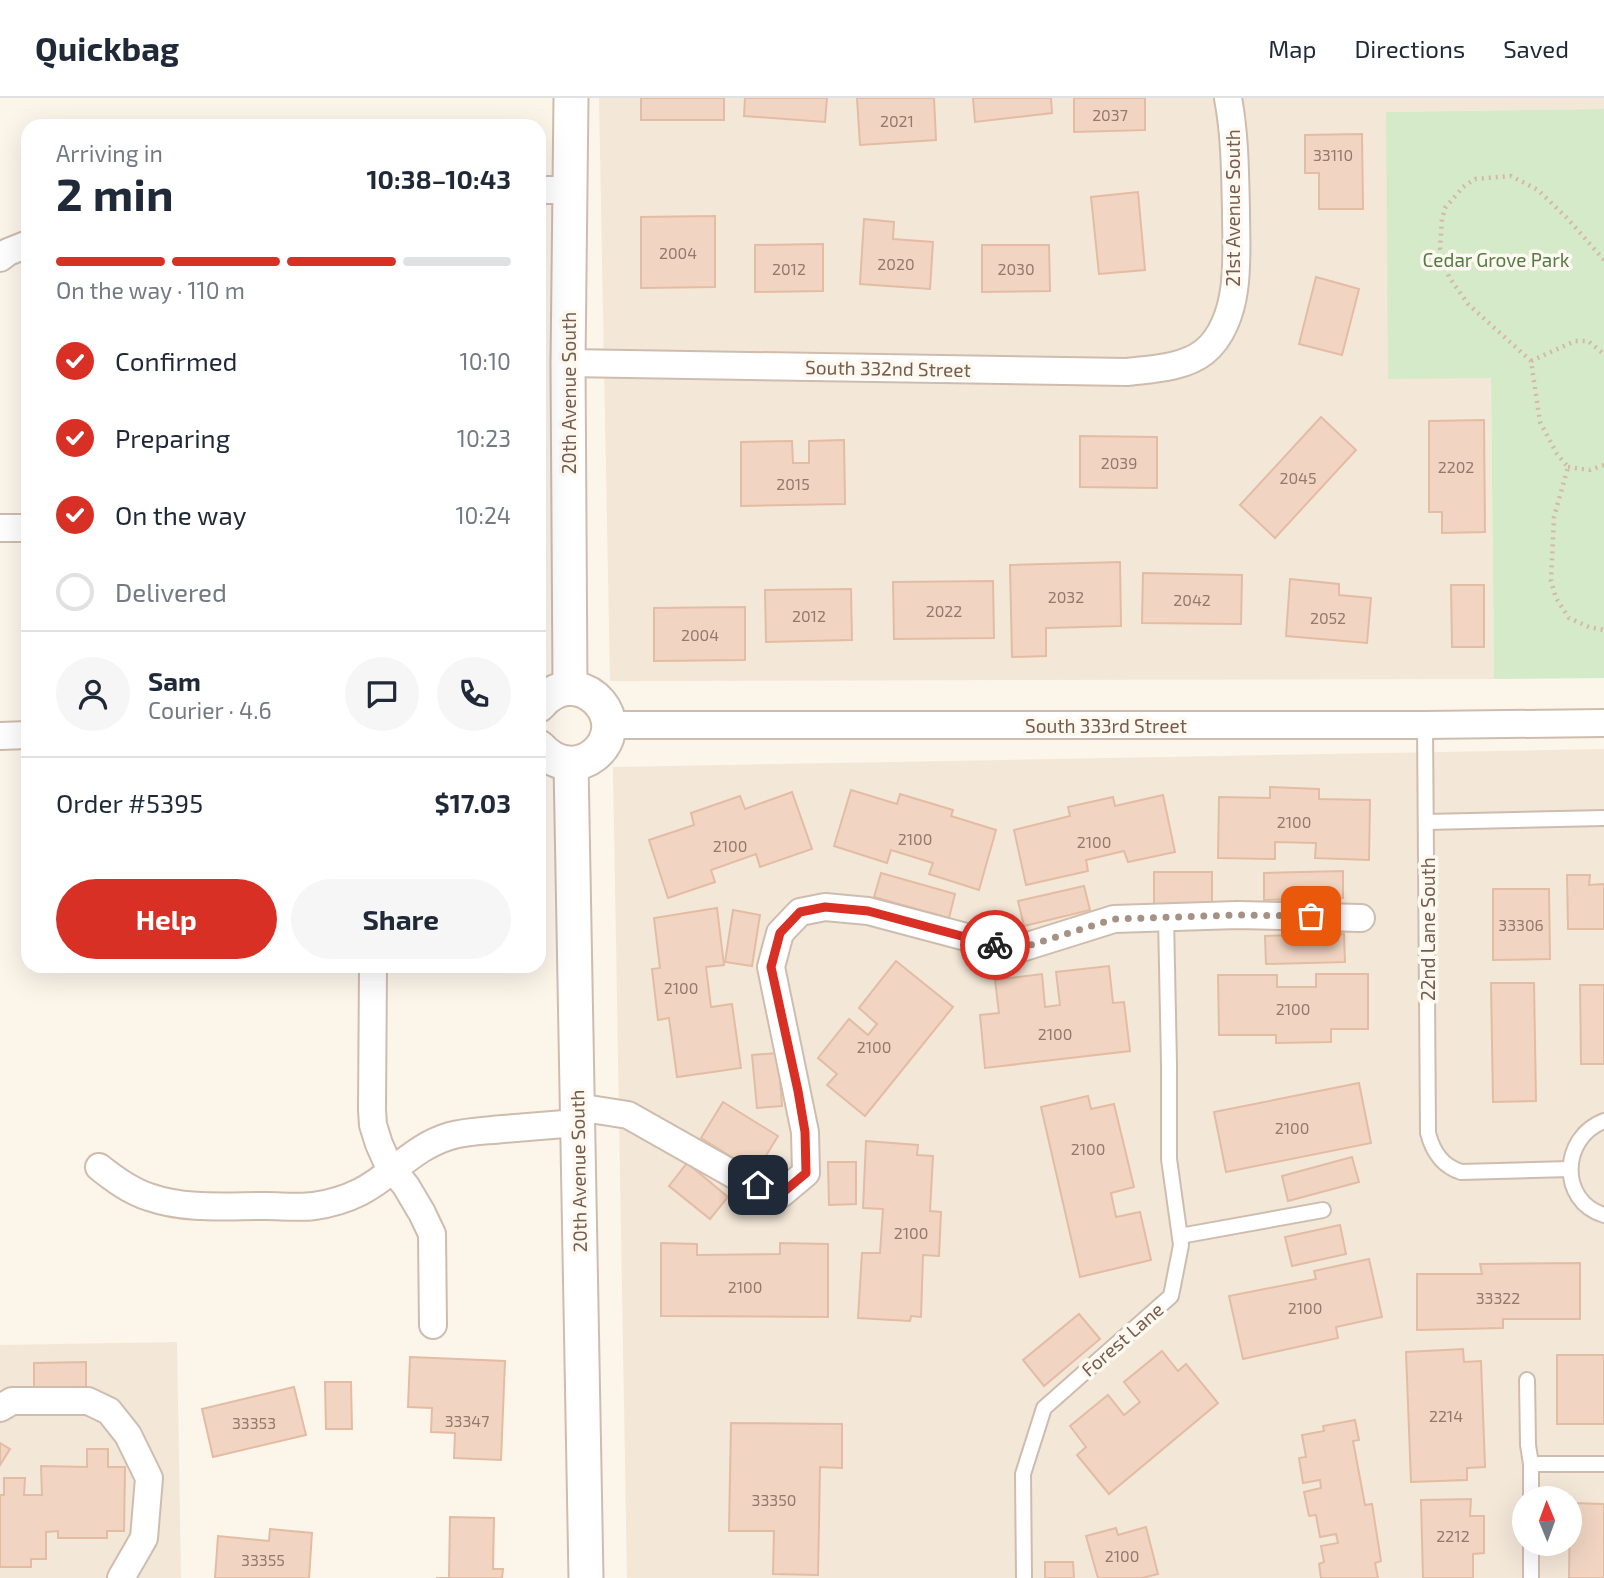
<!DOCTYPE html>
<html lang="en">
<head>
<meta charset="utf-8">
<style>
	body { margin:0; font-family:"Exo 2",sans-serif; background:#f6f6f7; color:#1f2937; height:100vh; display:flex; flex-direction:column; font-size:26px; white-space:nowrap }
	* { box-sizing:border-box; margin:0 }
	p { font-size:23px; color:#747a83 }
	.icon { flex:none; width:38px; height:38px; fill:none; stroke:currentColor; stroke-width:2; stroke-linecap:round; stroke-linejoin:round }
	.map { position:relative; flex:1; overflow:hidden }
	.sheet { position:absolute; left:21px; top:21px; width:525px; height:854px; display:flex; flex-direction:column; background:#fff; border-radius:21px; box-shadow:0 7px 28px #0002 }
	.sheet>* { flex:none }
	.needle { width:46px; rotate:359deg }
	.tools { position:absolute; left:1512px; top:1388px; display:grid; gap:14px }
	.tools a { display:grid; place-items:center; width:70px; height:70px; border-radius:50%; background:#fff; box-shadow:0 7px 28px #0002; font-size:35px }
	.pin { position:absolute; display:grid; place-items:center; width:60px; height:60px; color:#fff; margin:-30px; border-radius:14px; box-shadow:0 4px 10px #0006 }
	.courier { position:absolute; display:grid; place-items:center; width:70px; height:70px; margin:-35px; border:5px solid #d93025; border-radius:50%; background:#fff; color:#222; box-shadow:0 2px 9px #0007 }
	.overview em { font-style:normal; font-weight:700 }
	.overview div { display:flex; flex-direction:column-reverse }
	.overview { display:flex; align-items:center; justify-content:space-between; height:119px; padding:0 35px }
	h1 { font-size:46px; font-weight:700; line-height:52px }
	.bar { display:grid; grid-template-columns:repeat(4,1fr); gap:10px 7px; align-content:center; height:84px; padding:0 35px }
	.bar i { height:9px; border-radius:5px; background:#e0e1e3 }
	.bar .selected { background:#d93025 }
	.bar p { grid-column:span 4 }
	.line { display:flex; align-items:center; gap:18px; padding:0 35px; border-top:2px solid #e0e1e3 }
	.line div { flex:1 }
	.round { display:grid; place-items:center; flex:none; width:74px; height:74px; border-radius:37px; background:#f6f6f7 }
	ol { padding:0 35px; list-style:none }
	li { display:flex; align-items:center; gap:21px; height:77px }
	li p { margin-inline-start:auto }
	li .icon { padding:7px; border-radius:50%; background:#d93025; color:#fff; stroke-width:4 }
	li:last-child { color:#747a83 }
	li i { width:38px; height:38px; border:4px solid #e0e1e3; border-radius:50% }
	.primary-button { display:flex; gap:14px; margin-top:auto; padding:14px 35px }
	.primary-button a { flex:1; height:80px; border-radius:42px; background:#d93025; color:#fff; font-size:28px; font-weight:700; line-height:80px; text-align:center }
	.primary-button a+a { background:#f6f6f7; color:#1f2937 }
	header { display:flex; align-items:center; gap:42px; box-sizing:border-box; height:98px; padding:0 35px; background:#fff; border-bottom:2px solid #e0e1e3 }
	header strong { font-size:33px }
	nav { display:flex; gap:38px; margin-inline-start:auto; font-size:24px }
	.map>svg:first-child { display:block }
	.residential { fill:#f3e7d8; fill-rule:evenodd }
	.green { fill:#d5eac8 }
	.building { fill:#f1d5c2; stroke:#e3bca3; stroke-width:2 }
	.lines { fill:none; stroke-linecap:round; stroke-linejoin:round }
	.service-casing { stroke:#cebdaf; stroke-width:18 }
	.minor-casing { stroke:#cebdaf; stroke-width:30 }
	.tertiary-casing { stroke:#cebdaf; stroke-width:37 }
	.path { stroke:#d6b8a5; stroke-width:4.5; stroke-dasharray:2 5; stroke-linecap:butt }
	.service { stroke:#fff; stroke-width:14 }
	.minor { stroke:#fff; stroke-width:26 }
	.tertiary { stroke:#fff; stroke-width:33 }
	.done { stroke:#a59284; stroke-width:7; stroke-dasharray:0 12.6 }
	.route { stroke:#d93025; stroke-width:9 }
	.labels { text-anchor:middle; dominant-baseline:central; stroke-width:7; stroke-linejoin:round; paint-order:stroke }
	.number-label { font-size:16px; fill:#957a6a }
	.street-label { font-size:19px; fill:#765c4d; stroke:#fef9f0 }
	.park-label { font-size:19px; fill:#547b45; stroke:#fef9f0 }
</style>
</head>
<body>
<header>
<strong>Quickbag</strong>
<nav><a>Map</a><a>Directions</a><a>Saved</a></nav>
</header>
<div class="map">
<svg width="1604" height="1480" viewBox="0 0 1604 1480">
	<rect width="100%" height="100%" fill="#fcf5ea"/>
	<g class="residential">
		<polygon points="599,0 1604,0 1604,11 1386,14 1491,279 1494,581 610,583"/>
		<path d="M 1604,651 L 1604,1480 L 627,1480 L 613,669 ZM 1524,1400 L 1570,1400 L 1570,1446 L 1524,1446 Z"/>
		<polygon points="177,1244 181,1480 0,1480 0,1247"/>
	</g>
	<polygon class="green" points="1604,11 1604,580 1494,581 1491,280 1388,281 1386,14"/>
	<g class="building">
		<rect x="641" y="0" width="83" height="22"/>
		<polygon points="745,0 827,0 825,24 744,18"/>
		<polygon points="857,0 934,0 936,42 860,47"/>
		<polygon points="973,0 1051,0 1052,15 975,24"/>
		<polygon points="1074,0 1145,0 1145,32 1074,34"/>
		<polygon points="1362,36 1363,111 1319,111 1319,75 1305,75 1305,37"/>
		<polygon points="1138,94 1145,172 1099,176 1091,99"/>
		<polygon points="715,118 715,189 641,190 641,119"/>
		<polygon points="864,121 894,124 893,141 933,144 930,191 860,186"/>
		<polygon points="823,146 823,193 755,194 755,147"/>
		<polygon points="982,147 1049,147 1050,193 982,194"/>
		<polygon points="1316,179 1359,191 1342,257 1299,246"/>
		<polygon points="1321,319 1356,352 1275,440 1240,407"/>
		<polygon points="1484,322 1485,434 1442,435 1442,414 1429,414 1429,323"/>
		<polygon points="1080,338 1157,339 1157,390 1080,389"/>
		<polygon points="844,342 845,406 741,408 741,344 792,343 793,365 809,365 809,343"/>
		<polygon points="1120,464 1121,528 1046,530 1046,558 1012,559 1010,467"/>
		<polygon points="1143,475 1242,477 1241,526 1142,525"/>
		<polygon points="1290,481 1339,486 1339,497 1371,500 1367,545 1286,538"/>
		<polygon points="993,483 994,540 894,541 893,484"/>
		<polygon points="1451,487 1484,487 1484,549 1452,549"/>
		<polygon points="851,491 852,542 766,544 765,492"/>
		<polygon points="745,509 745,562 654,563 654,510"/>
		<polygon points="1270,689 1319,691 1319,701 1370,702 1369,762 1315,760 1316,745 1275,744 1275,761 1218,760 1219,699 1270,700"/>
		<polygon points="851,692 897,706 900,696 953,712 951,718 996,732 979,792 929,776 933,765 891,752 887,765 834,748"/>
		<polygon points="792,694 812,751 760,769 756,756 711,772 715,784 668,800 649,742 694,727 691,715 740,698 745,711"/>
		<polygon points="1163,697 1175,754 1128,764 1124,753 1086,762 1088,773 1026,787 1014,732 1070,718 1068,709 1113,699 1115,708"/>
		<polygon points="1343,773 1343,800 1264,802 1264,775"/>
		<polygon points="1154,774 1212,774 1212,807 1154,808"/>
		<polygon points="881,775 955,796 949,820 874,799"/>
		<polygon points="1567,777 1590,777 1589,787 1604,786 1604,831 1568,831"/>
		<polygon points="1084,788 1090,812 1024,828 1018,803"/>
		<polygon points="1493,791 1549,791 1550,861 1493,862"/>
		<polygon points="717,810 724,867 706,869 711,909 732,906 741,970 677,979 669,920 658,922 652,871 660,870 654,820"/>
		<polygon points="733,812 760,817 752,868 725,864"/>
		<polygon points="1344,836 1345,864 1266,866 1265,838"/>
		<polygon points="896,863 953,909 865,1018 827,987 837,976 818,960 849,921 868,937 877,926 859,910"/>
		<polygon points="1109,868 1113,905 1124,904 1130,953 985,970 980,917 999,915 995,882 1042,876 1045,909 1060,907 1056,874"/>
		<polygon points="1316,876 1368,876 1368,931 1331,931 1331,944 1276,945 1276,937 1219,937 1218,877 1277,877 1277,889 1316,889"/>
		<polygon points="1491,885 1534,885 1536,1003 1493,1004"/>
		<polygon points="1580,887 1604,887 1604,966 1581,966"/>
		<polygon points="778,955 782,1008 757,1010 752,957"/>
		<polygon points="1359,985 1371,1045 1226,1074 1214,1014"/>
		<polygon points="1088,998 1091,1011 1114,1006 1134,1089 1111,1095 1116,1119 1140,1114 1151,1162 1080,1179 1041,1009"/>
		<polygon points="723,1004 778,1038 756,1074 701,1040"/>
		<polygon points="866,1043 918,1047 917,1057 933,1058 930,1113 941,1114 939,1158 923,1157 921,1219 911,1218 910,1223 858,1220 862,1155 880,1155 883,1111 863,1110"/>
		<polygon points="1352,1059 1359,1084 1288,1103 1282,1078"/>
		<polygon points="828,1064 856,1064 856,1106 829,1107"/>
		<polygon points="687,1065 728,1099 710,1121 669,1088"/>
		<polygon points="1340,1127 1346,1156 1292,1168 1285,1139"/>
		<polygon points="661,1145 697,1146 697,1157 780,1156 780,1145 828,1146 828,1219 661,1218"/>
		<polygon points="1369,1161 1382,1219 1336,1229 1338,1240 1243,1261 1229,1198 1316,1181 1314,1173"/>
		<polygon points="1580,1165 1580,1221 1503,1221 1503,1230 1417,1232 1417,1176 1482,1176 1480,1166"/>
		<polygon points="1079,1216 1100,1241 1044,1288 1023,1262"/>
		<polygon points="1463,1251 1464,1264 1481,1263 1485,1369 1467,1370 1467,1382 1411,1384 1406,1254"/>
		<polygon points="1162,1253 1178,1273 1186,1266 1218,1305 1109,1396 1077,1357 1086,1349 1070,1328 1108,1297 1124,1317 1140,1304 1124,1284"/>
		<rect x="1557" y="1257" width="47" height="69"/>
		<polygon points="410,1259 505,1263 501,1362 454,1360 455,1335 431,1334 432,1310 408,1309"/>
		<polygon points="86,1264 86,1291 34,1292 34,1265"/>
		<polygon points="325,1284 351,1284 352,1331 326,1331"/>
		<polygon points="294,1289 306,1337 213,1359 202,1311"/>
		<polygon points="1355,1322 1359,1342 1353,1343 1365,1407 1372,1406 1381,1463 1375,1465 1378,1480 1321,1480 1319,1466 1324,1464 1321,1448 1338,1445 1336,1436 1320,1439 1316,1417 1309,1418 1304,1394 1321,1390 1320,1382 1303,1385 1299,1360 1306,1359 1302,1337 1324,1333 1323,1328"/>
		<polygon points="731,1325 842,1326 842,1370 820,1369 818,1477 773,1476 774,1433 729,1433"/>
		<polygon points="0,1345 10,1351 0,1367"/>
		<polygon points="87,1351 108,1351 108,1369 125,1369 124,1433 107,1433 107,1440 58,1440 58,1433 46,1434 46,1461 31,1461 31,1469 0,1469 0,1397 4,1397 4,1380 25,1380 24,1397 42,1397 41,1368 87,1369"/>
		<polygon points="1471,1401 1470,1418 1484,1418 1484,1455 1473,1456 1473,1480 1423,1480 1421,1402"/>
		<polygon points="1570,1405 1604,1406 1604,1480 1569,1480"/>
		<polygon points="450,1419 494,1420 493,1471 503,1471 502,1480 436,1480 449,1480"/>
		<polygon points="1146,1429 1158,1476 1142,1480 1098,1480 1086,1438 1116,1430 1118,1437"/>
		<polygon points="270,1431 312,1435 309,1480 215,1480 218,1438 269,1443"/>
		<polygon points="1045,1464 1073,1464 1074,1480 1045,1480"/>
	</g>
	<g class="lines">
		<defs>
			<g id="service">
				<path d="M 1425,627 L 1428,1035 C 1433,1054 1442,1068 1461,1074 L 1570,1071"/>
				<polyline points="1426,724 1604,720"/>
				<path d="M 1604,1023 C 1561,1039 1558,1103 1604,1117"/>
				<polyline points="1180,1138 1323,1112"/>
				<polyline points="1527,1282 1528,1347 1531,1366"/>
				<polyline points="1531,1400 1531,1366 1604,1366"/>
				<polyline points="1024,1480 1023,1376 1044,1310 1171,1198 1181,1147 1169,1061 1169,967 1166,819"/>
				<polyline points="1531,1480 1531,1446"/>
			</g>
			<g id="minor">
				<polyline points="539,92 569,92"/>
				<polyline points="0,160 8,154 28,146"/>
				<path d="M 568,265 L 1127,274 C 1152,271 1184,270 1204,254 C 1222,240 1231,214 1234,192 C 1238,166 1236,139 1236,112 C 1235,74 1235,37 1228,0"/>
				<polyline points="0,430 28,430"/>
				<polyline points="608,627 1425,627 1604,625"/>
				<polyline points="0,638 28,637"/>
				<polyline points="373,868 372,1012 373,1027 379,1046 387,1064 406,1088 422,1115 432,1136 433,1227"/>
				<polyline points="577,1009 628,1017 736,1078 781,1096 806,1075 805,1034 771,869 780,835 800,814 825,809 868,813 1015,852 1114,821 1237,817 1361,820"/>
				<path d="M 99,1069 C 114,1081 130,1093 149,1099 C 186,1112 227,1108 266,1108 C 281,1108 298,1110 314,1108 C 329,1106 346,1101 360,1094 C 393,1077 413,1049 450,1038 C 467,1033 485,1033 503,1031 C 528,1029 552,1027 577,1025"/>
				<polyline points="0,1310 12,1303 88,1303 109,1313 128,1337 149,1380 144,1440 121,1480"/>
			</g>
			<g id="tertiary">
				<polyline points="570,590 568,265 571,0"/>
				<path d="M 539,607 C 549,595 562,588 577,591 C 587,593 594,598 600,605 C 630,642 576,691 539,649"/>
				<polyline points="571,666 586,1480"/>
			</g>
		</defs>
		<use href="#service" class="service-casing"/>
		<use href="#minor" class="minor-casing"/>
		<use href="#tertiary" class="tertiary-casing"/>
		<g class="path">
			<polyline points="1604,162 1567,120 1538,92 1511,78 1475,81 1463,89 1445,110 1442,121 1440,150 1449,179 1468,206 1531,263 1540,324 1557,356 1568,369 1554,419 1551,483 1556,500 1569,520 1589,529 1604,532"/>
			<polyline points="1531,263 1575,243 1588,243 1604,256"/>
			<polyline points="1568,369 1590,372 1604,367"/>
		</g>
		<use href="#service" class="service"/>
		<use href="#minor" class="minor"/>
		<use href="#tertiary" class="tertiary"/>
	</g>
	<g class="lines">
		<polyline class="done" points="995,847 1015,852 1114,821 1237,817 1311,818"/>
		<polyline class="route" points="758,1087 781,1096 806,1075 805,1034 798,993 771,869 780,835 800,814 825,809 868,813 995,847"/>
	</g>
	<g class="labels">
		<g class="number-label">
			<text x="1110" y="16">2037</text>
			<text x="897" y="22">2021</text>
			<text x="1333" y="56">33110</text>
			<text x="678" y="154">2004</text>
			<text x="896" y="165">2020</text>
			<text x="789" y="170">2012</text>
			<text x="1016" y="170">2030</text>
			<text x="1119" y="364">2039</text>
			<text x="1456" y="368">2202</text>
			<text x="1298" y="379">2045</text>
			<text x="793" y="385">2015</text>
			<text x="1066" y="498">2032</text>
			<text x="1192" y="501">2042</text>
			<text x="944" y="512">2022</text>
			<text x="809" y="517">2012</text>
			<text x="1328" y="519">2052</text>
			<text x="700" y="536">2004</text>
			<text x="1294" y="723">2100</text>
			<text x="915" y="740">2100</text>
			<text x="1094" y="743">2100</text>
			<text x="730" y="747">2100</text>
			<text x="1521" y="826">33306</text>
			<text x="681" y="889">2100</text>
			<text x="1293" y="910">2100</text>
			<text x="1055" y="935">2100</text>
			<text x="874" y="948">2100</text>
			<text x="1292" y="1029">2100</text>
			<text x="1088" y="1050">2100</text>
			<text x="911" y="1134">2100</text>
			<text x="745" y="1188">2100</text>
			<text x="1498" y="1199">33322</text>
			<text x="1305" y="1209">2100</text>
			<text x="1446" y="1317">2214</text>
			<text x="467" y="1322">33347</text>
			<text x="254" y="1324">33353</text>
			<text x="774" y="1401">33350</text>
			<text x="1453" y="1437">2212</text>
			<text x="1122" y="1457">2100</text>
			<text x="263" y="1461">33355</text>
		</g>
		<g class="street-label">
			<text transform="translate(1232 110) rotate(-90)">21st Avenue South</text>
			<text transform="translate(888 270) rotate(1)">South 332nd Street</text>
			<text transform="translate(568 295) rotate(-90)">20th Avenue South</text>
			<text x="1106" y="627">South 333rd Street</text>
			<text transform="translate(1427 831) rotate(-90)">22nd Lane South</text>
			<text transform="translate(578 1073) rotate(-91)">20th Avenue South</text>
			<text transform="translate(1122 1241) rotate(-41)">Forest Lane</text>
		</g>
		<g class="park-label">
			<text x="1496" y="161">Cedar Grove Park</text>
		</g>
	</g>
</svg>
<div class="tools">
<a><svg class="needle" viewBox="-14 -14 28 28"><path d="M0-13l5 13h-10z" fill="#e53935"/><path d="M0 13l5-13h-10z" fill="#747a83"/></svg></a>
</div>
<div class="pin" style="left:1311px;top:818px;background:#ea580c"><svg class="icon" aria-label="bag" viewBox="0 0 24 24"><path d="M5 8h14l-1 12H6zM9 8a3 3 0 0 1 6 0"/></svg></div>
<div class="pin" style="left:758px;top:1087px;background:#1f2937"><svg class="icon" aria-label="home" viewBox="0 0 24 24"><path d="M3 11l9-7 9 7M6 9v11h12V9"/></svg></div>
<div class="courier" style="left:995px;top:847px"><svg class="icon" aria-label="bike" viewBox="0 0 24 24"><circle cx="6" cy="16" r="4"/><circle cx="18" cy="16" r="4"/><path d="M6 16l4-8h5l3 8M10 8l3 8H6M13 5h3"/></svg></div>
<section class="sheet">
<div class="overview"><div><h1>2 min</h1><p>Arriving in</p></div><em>10:38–10:43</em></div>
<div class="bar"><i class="selected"></i><i class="selected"></i><i class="selected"></i><i></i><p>On the way · 110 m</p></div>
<ol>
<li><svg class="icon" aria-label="check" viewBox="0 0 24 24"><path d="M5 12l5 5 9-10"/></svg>Confirmed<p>10:10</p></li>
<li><svg class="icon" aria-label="check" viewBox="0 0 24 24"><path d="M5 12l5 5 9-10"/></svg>Preparing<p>10:23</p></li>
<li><svg class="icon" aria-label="check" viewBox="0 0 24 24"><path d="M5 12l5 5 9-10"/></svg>On the way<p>10:24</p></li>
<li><i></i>Delivered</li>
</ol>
<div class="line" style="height:126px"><a class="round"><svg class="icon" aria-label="person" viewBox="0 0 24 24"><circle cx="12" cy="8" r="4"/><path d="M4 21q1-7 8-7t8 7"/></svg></a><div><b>Sam</b><p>Courier · 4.6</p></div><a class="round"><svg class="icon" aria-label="chat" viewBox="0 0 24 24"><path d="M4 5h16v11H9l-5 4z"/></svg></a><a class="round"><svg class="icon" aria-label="phone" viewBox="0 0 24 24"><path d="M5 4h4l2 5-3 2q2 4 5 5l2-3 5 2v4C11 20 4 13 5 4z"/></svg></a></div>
<div class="line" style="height:91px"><div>Order #5395</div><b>$17.03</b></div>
<div class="primary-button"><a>Help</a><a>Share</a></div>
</section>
</div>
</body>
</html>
